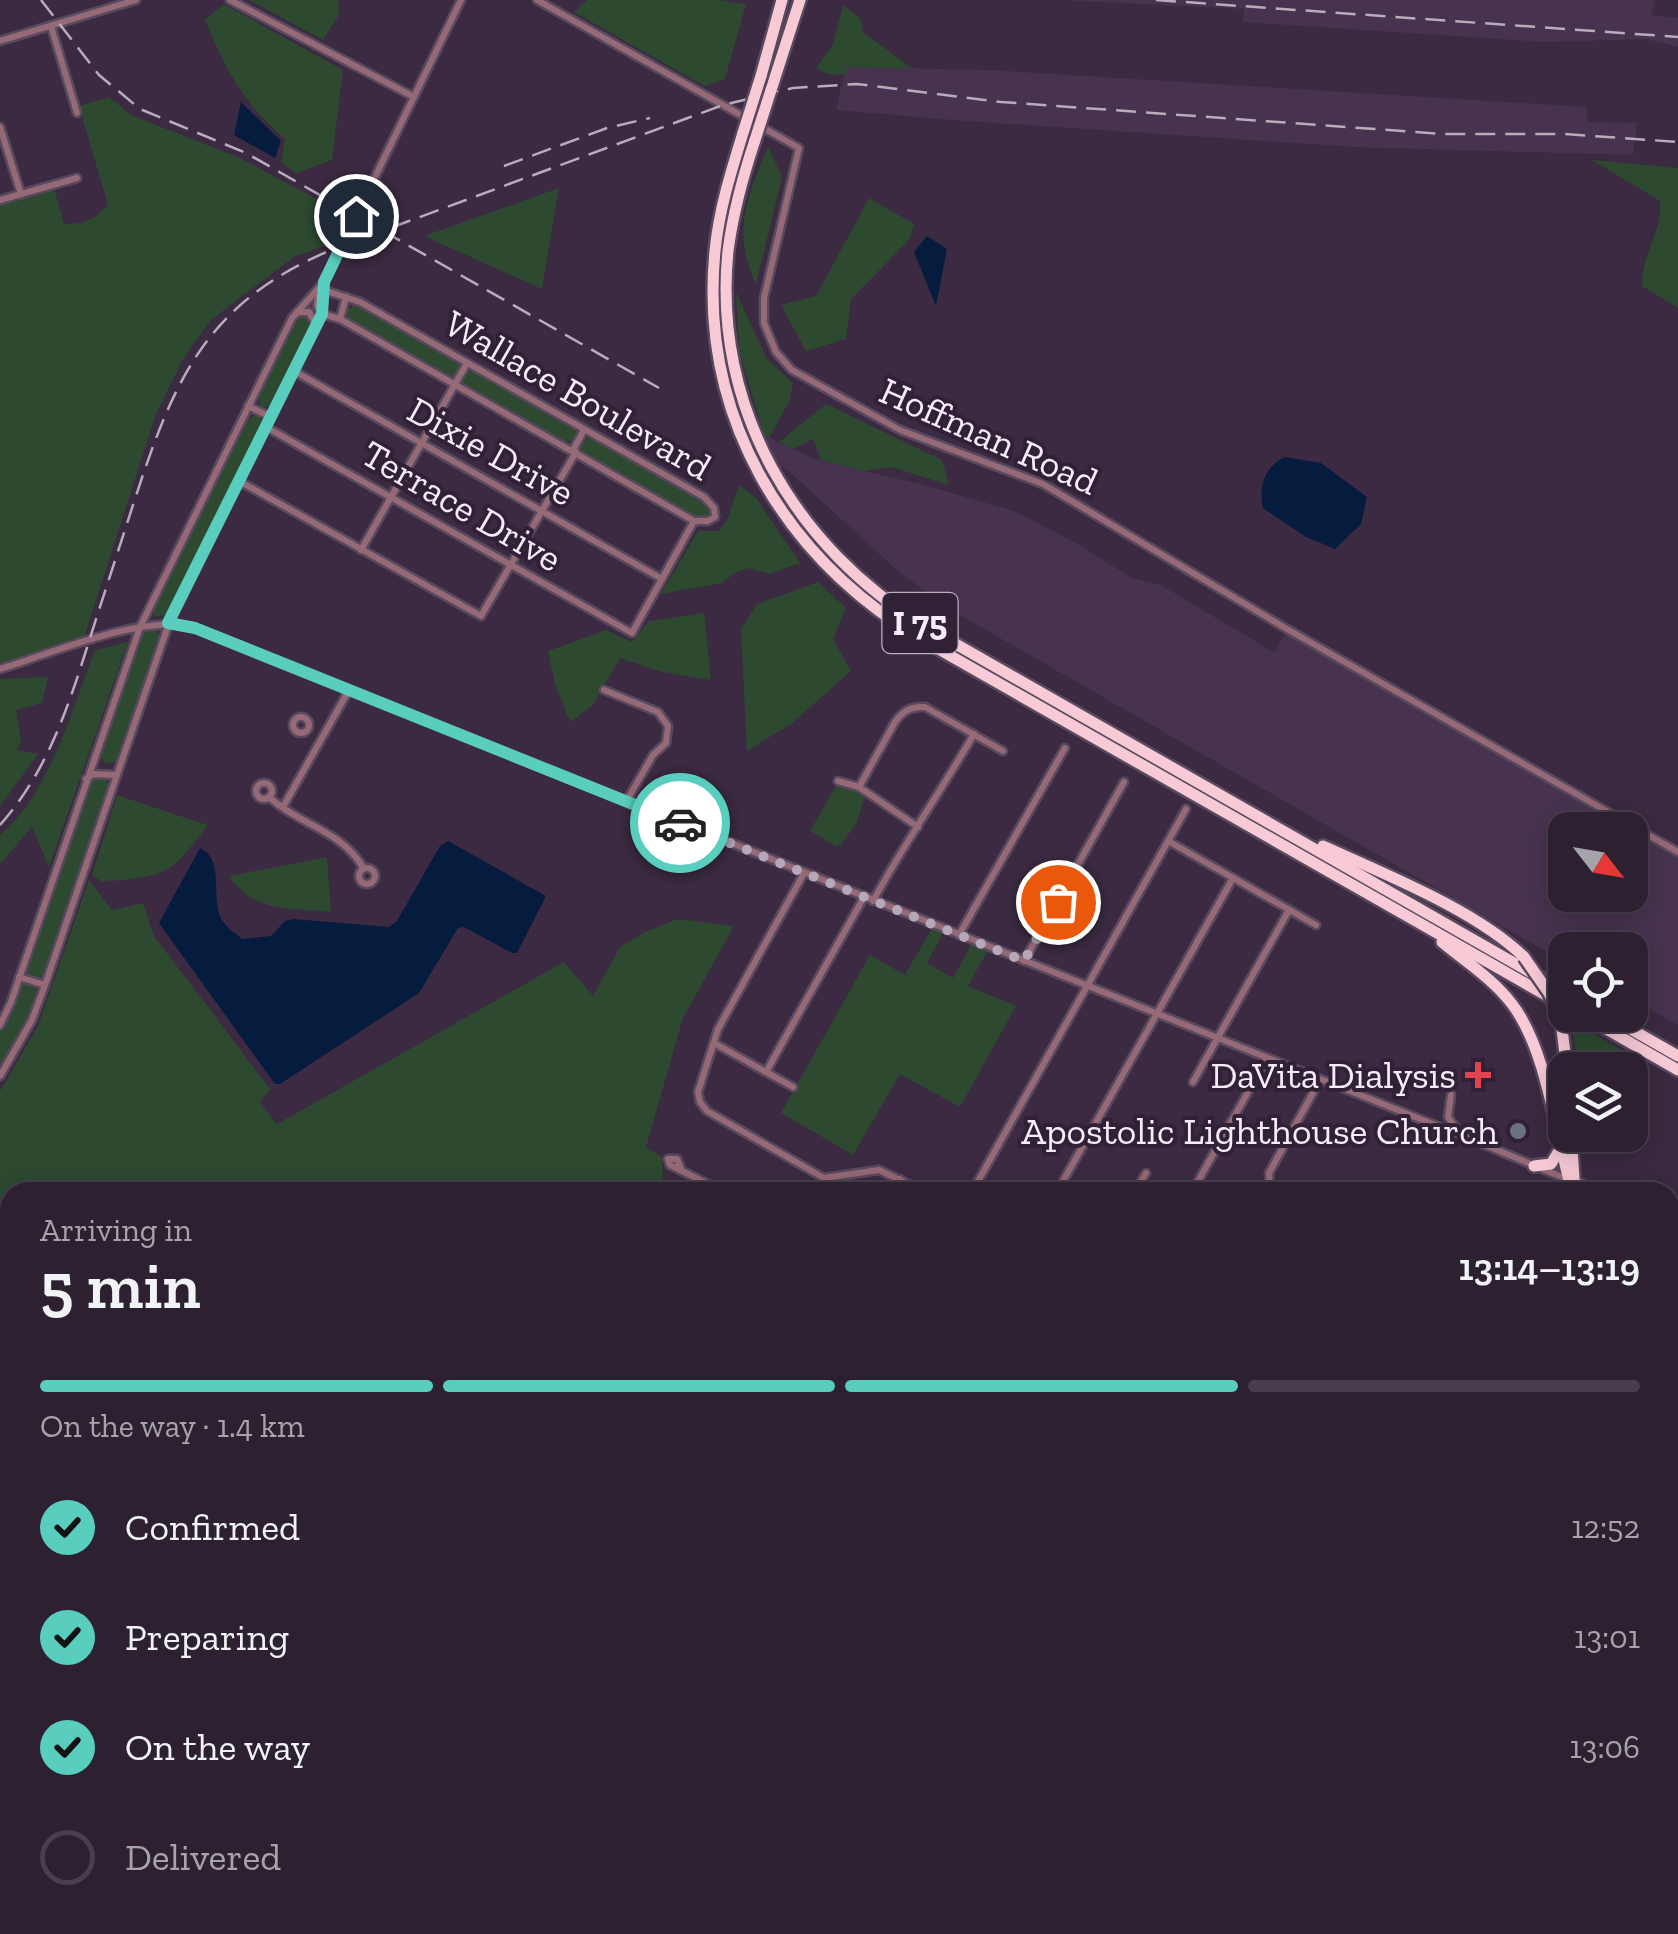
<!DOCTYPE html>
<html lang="en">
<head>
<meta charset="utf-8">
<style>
	body { margin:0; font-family:"Zilla Slab",serif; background:#342839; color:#f1f3f6; height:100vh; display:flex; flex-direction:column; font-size:38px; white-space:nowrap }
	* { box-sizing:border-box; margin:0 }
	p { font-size:32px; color:#a6a3ab }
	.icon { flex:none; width:55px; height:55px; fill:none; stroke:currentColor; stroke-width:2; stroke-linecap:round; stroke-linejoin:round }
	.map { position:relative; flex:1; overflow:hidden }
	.drawer { position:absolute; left:0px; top:1182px; width:1680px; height:752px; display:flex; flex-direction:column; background:#2c2031; border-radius:30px 30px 0 0; box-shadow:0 5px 25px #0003,0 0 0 2px #483e4d }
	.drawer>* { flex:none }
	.needle { width:65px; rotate:121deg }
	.fabs { position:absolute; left:1548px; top:812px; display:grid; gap:20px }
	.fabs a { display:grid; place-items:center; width:100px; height:100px; border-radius:20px; background:#2c2031; box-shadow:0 5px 25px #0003,0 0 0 2px #483e4d; font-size:50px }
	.pin { position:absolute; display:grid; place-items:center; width:85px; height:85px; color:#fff; margin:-42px; border:5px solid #fff; border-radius:50%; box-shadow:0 2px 10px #0007 }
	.courier { position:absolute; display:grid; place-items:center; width:100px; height:100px; margin:-50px; border:8px solid #59cebf; border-radius:50%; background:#fff; color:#222; box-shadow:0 2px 12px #0007 }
	.overview em { font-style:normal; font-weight:600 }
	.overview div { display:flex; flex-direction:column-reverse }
	.overview { display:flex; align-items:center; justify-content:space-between; height:170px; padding:0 40px }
	h1 { font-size:65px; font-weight:600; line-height:75px }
	.bar { display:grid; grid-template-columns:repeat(4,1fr); gap:15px 10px; align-content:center; height:120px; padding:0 40px }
	.bar i { height:12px; border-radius:8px; background:#483e4d }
	.bar .selected { background:#59cebf }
	.bar p { grid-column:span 4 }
	ol { padding:0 40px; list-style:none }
	li { display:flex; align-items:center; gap:30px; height:110px }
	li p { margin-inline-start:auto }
	li .icon { padding:10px; border-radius:50%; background:#59cebf; color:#111; stroke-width:4 }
	li:last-child { color:#a6a3ab }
	li i { width:55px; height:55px; border:5px solid #483e4d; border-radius:50% }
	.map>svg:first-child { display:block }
	.built { fill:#47334f; fill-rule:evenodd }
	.green { fill:#2d4930 }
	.water { fill:#051c3e }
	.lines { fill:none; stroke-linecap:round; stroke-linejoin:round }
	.minor-casing { stroke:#59495f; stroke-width:11 }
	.major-casing { stroke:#59495f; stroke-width:14 }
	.highway-casing { stroke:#59495f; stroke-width:16 }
	.minor { stroke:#956975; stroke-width:6 }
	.major { stroke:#f89eb8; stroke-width:9 }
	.highway { stroke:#f7cad6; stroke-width:11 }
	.rail { stroke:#b8acbd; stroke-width:2.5; stroke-dasharray:20 10; stroke-linecap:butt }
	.highway-bridge-casing { stroke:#59495f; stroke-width:16; stroke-linecap:butt }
	.highway-bridge { stroke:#f7cad6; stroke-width:11 }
	.done { stroke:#b5a8ba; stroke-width:10; stroke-dasharray:0 18 }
	.route { stroke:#59cebf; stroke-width:12 }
	.health-dot { fill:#e0444e; stroke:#302137; stroke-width:4 }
	.worship-dot { fill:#6b7280; stroke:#302137; stroke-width:4 }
	.labels { text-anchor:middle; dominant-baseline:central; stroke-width:8; stroke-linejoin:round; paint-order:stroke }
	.shield { fill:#302137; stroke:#bbafc0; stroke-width:2.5 }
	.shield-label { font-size:35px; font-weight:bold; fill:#f6ecfb }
	.street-label { font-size:38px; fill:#f6ecfb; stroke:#302137 }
	.poi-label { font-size:38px; fill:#f6ecfb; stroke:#302137; text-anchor:end }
</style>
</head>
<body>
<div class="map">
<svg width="1678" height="1934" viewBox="0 0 1678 1934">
	<rect width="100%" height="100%" fill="#3b2a41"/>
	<g class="built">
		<polygon points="1060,0 1655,0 1651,15 1678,18 1678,47 1646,39 1544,42 1243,22 1244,9"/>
		<polygon points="846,67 989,70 1587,107 1587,122 1637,123 1633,155 1354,147 953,120 836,110"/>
		<path d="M 753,430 L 814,459 L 924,485 L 1014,511 L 1076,543 L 1132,578 L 1161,585 L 1275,653 L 1287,629 L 1678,852 L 1678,1025 L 1630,998 L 1630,950 L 1565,950 L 1565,962 L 958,614 L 900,573 L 791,473 L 764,455 ZM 1565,830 L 1630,830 L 1630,895 L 1565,895 Z"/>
	</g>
	<g class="green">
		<polygon points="249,0 338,0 339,15 323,40"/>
		<polygon points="587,0 717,0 746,4 725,79 704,86 574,12"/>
		<path d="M 224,4 L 343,70 L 332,160 L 296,173 L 281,162 L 285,139 C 243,103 226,70 205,20 Z"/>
		<polygon points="843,5 860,18 863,32 913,69 847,67 845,75 828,74 816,68 833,44"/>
		<path d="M 109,97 L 131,115 L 240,158 L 348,216 L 336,242 L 294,257 L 211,320 L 183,359 L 156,414 L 82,644 L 0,668 L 0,203 L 54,188 L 64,224 C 85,224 94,220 108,205 L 79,106 Z"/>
		<path d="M 768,146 L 782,177 L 756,284 C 731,229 747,199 768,146 Z"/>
		<path d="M 1592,160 L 1678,168 L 1678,308 L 1642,286 C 1641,255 1663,231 1660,201 Z"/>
		<polygon points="559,188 542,289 424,236"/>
		<polygon points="869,198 914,224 909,240 851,299 846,339 806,351 781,305 816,296"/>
		<polygon points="736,292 767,359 793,383 789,402 769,438 764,435 739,351"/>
		<polygon points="355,304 453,358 459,365 457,375 447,377 352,323 345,312"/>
		<polygon points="304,312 313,318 312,325 273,405 261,408 257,396 295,319"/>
		<polygon points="477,371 572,425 576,432 575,441 561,442 462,385 462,377 467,372"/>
		<polygon points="826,404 942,460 949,485 891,467 864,471 821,460 813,439 793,449 779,442"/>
		<polygon points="256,415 262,420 261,431 170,614 154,617 153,607 243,422"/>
		<polygon points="591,437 705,502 712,515 708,518 693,517 586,456 579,446 582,441"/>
		<polygon points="739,485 756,498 800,563 769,574 749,568 736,572 722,583 661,594 698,531 719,531 727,521"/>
		<polygon points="818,582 846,608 833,639 851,671 791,724 747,751 741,629 757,604"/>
		<polygon points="704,613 711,680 662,672 620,658 592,706 570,722 555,684 548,651 606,630 632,642 649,621"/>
		<polygon points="147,630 156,630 160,636 120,760 106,764 98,754 142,633"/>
		<path d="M 128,642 L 49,867 L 32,827 L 0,864 L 0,835 C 50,793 72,709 95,650 Z"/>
		<polygon points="48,677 42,703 16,710 21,740 17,750 38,754 0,806 0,679"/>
		<polygon points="104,777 110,786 46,974 37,980 24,972 86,785 92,778"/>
		<polygon points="837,784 865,795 857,822 841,845 836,846 810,831"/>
		<path d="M 117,795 L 198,822 L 208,825 C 167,878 168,875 102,882 L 92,875 Z"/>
		<path d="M 327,857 L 331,912 C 292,908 253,913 229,876 Z"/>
		<polygon points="89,880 112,910 143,903 154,936 270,1089 260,1102 277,1124 564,962 593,996 620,947 645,932 678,919 734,926 683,1018 646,1147 662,1157 664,1192 10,1192 10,1244 0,1230 0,1091 38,1026"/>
		<polygon points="932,928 943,933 927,963 953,978 972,943 988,950 968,986 1016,1006 960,1107 900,1074 853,1155 781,1113 870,955 905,975"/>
		<polygon points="23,984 33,984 38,993 27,1021 0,1070 0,1031"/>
		<polygon points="1572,1027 1584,1028 1627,1053 1636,1070 1630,1095 1630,1070 1583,1070 1578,1067"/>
		<polygon points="10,1277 10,1793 0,1794 0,1279"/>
		<polygon points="10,1918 10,1925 226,1925 216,1934 0,1934 0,1919"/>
	</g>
	<g class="water">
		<polygon points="241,102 281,141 275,158 234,135"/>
		<polygon points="927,236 947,249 936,306 914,252"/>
		<path d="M 1285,457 L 1321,463 L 1367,497 L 1361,524 L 1335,549 L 1306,537 L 1263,508 C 1258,487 1265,466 1285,457 Z"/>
		<path d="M 448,841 L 546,896 L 517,953 L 512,953 L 464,927 L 458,928 L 419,993 L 280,1084 L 275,1084 L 159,923 L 200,848 C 227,861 208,901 224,923 C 228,929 237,934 242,939 L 271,936 L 285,921 L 293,919 L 389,927 L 397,921 L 440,846 Z"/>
		<polygon points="1670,1295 1678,1300 1678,1934 1468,1934 1476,1925 1670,1925"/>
		<polygon points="221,1925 475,1925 488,1934 213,1934"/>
	</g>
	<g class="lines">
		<defs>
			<g id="minor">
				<polyline points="230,0 414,97"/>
				<polyline points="537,0 799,148 764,298 764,323 776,352 792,370 900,430 1043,484 1287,629 1678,852"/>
				<polyline points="51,26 77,113"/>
				<polyline points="0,41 136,0"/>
				<polyline points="0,127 21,194"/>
				<polyline points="0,200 77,178"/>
				<polyline points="318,293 317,306 322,314 340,319 694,521 708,521 715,517 714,508 704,497 360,302 324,290"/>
				<polyline points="297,312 309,312 316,325"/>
				<polyline points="340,319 346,297"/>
				<polyline points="294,371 662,579"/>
				<polyline points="248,406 271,417"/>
				<polyline points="266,427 632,633 694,521"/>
				<polyline points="573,450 584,430"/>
				<polyline points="239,481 481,616 576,452"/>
				<polyline points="361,550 467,363"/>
				<path d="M 0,669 C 50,654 147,612 195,628 L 1490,1147 L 1569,1180 L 1570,1192"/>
				<polyline points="604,690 658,712 668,726 666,743 653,755 626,802"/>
				<circle cx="301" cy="725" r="8"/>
				<polyline points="86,779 93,774 117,775"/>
				<polyline points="838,781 859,787 918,827"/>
				<circle cx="264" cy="791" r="8"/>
				<path d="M 859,787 L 895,722 C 903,711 911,706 925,707 L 1003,751"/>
				<path d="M 269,797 C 299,825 342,830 364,869"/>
				<polyline points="283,807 349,690"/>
				<polyline points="1168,841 1316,925"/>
				<circle cx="367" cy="876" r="8"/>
				<polyline points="804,873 718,1029 698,1092 700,1102 707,1111 824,1178 879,1170 925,1192"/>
				<path d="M 873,901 C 904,844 941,791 974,734"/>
				<polyline points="959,935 1065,748"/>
				<polyline points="1024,961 1124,782"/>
				<polyline points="19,977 45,985"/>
				<polyline points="0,1025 11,1002 140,627 292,318 324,282 461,0"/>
				<polyline points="714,1043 793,1087"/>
				<polyline points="766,1072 864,897"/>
				<polyline points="0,1076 32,1020 45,985 169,623 322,314 324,288"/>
				<polyline points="1193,1082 1289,910"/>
				<polyline points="1451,1095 1448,1117 1458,1131"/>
				<polyline points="682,1171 677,1159 668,1159 670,1165 724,1192"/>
				<polyline points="816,1192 824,1178"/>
				<polyline points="892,1192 900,1179"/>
				<polyline points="972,1192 1186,809"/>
				<polyline points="1057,1192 1233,878"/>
				<polyline points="1135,1192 1146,1173"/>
				<polyline points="1192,1192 1267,1058"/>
				<polyline points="1270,1192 1269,1173 1320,1080"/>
				<polyline points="0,1751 10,1747"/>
				<polyline points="832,1925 843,1934"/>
				<polyline points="1025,1925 1037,1934"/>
				<polyline points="1245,1925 1260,1934"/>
				<polyline points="1355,1925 1371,1934"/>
				<polyline points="761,1934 768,1925"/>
				<polyline points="870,1934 877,1925"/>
				<polyline points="959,1934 966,1925"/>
				<polyline points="968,1934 975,1925"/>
				<polyline points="1050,1934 1058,1925"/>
				<polyline points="1134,1934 1141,1925"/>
				<polyline points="1240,1934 1246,1925"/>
				<polyline points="1454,1934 1461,1925"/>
			</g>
			<g id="major">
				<polyline points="1569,1180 1601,1192"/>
				<polyline points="1670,1220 1678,1223"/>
				<polyline points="0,1237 10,1255"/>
				<polyline points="494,1925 508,1934"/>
			</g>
			<g id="highway">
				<polyline points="761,76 782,0"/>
				<polyline points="771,90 800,0"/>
				<path d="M 743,133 C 731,172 719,210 715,251 C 699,416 783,556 921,639 L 1565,1006"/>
				<path d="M 755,140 C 743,176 733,212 728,251 C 712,407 795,548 926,627 L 1565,992"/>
				<path d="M 1323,846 C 1384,874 1476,910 1524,957"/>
				<path d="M 1442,942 C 1466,962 1493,979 1512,1004 C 1545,1047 1555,1127 1569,1180"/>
				<polyline points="1582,1015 1678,1070"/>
				<polyline points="1606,1015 1678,1056"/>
				<polyline points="1561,1021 1567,1070"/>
				<polyline points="1571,1135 1574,1178"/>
				<polyline points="1534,1166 1551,1164 1560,1149"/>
			</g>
		</defs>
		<use href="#minor" class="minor-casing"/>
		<use href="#major" class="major-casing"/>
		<use href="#highway" class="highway-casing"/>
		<use href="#minor" class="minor"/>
		<use href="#major" class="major"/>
		<use href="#highway" class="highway"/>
		<g class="rail">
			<polyline points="41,0 99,75 140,109 246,153 659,388"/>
			<polyline points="1156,0 1678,37"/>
			<polyline points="504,166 607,128 650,118"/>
			<path d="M 0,825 C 44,775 64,719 84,657 C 100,606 117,555 133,505 C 174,379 206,301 336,248 L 723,105 L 793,88 L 857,84 L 1001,102 L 1443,134 L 1565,134 L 1678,142"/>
		</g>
		<defs>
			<g id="highway-bridge">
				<polyline points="743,133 761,76"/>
				<polyline points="755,140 771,90"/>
				<polyline points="1524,957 1549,993 1561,1021"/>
			</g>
		</defs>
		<use href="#highway-bridge" class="highway-bridge-casing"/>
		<use href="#highway-bridge" class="highway-bridge"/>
	</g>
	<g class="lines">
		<polyline class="done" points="680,823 1024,961 1058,902"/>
		<polyline class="route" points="356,216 324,282 322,314 168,623 195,628 680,823"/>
	</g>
	<path class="health-dot" d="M1473 1060h10v10h10v10h-10v10h-10v-10h-10v-10h10z"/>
	<circle class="worship-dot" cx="1518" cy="1131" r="10"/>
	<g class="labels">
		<rect class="shield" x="882.5" y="593" width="75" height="60" rx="8"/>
		<g class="shield-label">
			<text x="920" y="623">I 75</text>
		</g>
		<g class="street-label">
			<text transform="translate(578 395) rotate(30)">Wallace Boulevard</text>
			<text transform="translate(989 436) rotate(24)">Hoffman Road</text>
			<text transform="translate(491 451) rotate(29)">Dixie Drive</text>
			<text transform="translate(462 506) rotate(30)">Terrace Drive</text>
		</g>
		<g class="poi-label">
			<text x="1456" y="1075">DaVita Dialysis</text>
			<text x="1498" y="1131">Apostolic Lighthouse Church</text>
		</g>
	</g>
</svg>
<div class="fabs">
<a><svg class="needle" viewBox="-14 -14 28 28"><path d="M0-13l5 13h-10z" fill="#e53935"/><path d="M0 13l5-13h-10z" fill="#a6a3ab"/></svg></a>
<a><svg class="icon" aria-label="locate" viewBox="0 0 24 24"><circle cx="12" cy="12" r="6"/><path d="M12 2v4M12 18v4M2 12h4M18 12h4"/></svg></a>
<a><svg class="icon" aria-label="layers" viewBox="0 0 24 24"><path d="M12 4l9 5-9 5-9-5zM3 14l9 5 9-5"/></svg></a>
</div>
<div class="pin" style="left:1058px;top:902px;background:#ea580c"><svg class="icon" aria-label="bag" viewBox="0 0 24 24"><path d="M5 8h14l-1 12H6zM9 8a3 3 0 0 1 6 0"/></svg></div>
<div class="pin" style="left:356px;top:216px;background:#1f2937"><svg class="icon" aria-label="home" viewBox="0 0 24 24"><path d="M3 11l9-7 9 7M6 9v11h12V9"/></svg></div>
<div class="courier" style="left:680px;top:823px"><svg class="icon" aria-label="car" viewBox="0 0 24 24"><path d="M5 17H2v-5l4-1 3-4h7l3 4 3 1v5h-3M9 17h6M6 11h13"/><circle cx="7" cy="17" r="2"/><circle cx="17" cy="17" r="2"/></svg></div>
<section class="drawer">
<div class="overview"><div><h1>5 min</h1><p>Arriving in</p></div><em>13:14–13:19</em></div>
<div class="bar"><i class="selected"></i><i class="selected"></i><i class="selected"></i><i></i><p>On the way · 1.4 km</p></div>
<ol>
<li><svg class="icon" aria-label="check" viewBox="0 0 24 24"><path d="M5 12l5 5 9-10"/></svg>Confirmed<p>12:52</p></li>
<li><svg class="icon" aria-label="check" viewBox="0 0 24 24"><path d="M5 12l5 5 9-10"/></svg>Preparing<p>13:01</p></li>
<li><svg class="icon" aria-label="check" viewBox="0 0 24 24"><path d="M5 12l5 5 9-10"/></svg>On the way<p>13:06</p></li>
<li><i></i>Delivered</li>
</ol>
</section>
</div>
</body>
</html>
